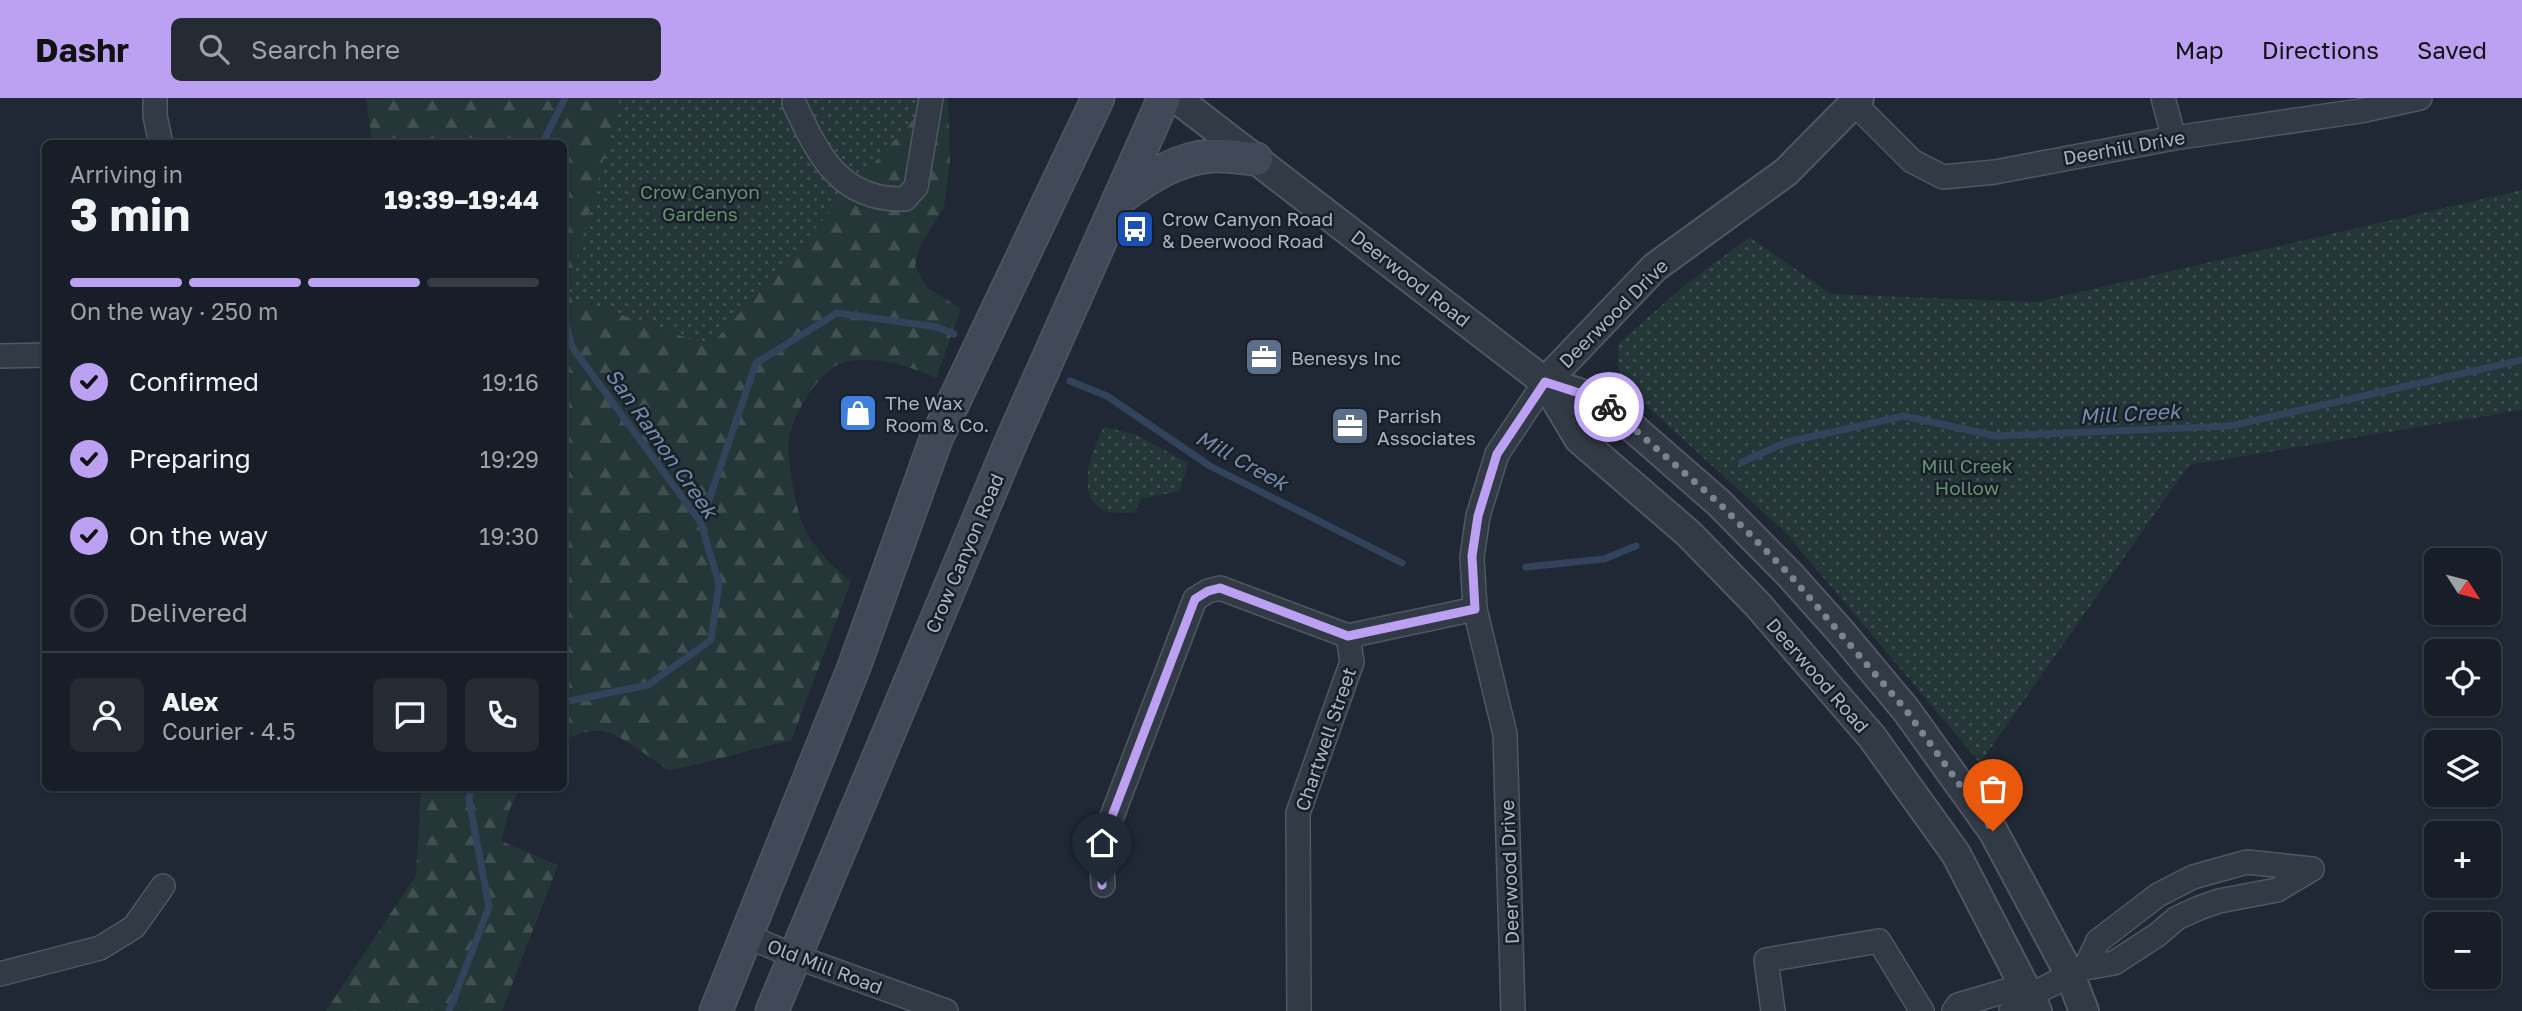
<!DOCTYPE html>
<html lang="en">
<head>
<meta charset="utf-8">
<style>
	body { margin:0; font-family:"Golos Text",sans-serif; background:#242b33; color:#f1f3f6; height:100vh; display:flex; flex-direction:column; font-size:26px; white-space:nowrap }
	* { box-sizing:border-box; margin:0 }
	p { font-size:23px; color:#9ea2a7 }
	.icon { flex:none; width:38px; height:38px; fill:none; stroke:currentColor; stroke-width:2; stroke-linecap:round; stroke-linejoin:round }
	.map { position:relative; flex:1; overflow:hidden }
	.drawer { position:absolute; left:42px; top:42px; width:525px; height:651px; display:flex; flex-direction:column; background:#171e27; border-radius:10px; box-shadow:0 2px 5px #0004,0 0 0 2px #363c44 }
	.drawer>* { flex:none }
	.needle { width:46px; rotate:126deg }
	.tools { position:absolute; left:2424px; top:450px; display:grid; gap:14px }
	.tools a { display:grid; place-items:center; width:77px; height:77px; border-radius:10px; background:#171e27; box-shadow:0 2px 5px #0004,0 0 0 2px #363c44; font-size:35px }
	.pin { position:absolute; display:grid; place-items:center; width:60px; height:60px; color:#fff; margin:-72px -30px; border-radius:50% 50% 50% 0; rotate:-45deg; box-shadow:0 0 7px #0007 }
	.pin .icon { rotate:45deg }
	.courier { position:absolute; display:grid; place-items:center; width:70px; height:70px; margin:-35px; border:5px solid #bca0f2; border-radius:50%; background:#fff; color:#222; box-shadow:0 2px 9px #0007 }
	.overview em { font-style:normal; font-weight:700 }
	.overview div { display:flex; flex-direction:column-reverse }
	.overview { display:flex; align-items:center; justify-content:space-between; height:119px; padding:0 28px }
	h1 { font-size:46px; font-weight:700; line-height:52px }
	.bar { display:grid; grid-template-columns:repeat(4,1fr); gap:10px 7px; align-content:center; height:84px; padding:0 28px }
	.bar i { height:9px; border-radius:5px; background:#363c44 }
	.bar .current { background:#bca0f2 }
	.bar p { grid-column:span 4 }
	.line { display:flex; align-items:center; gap:18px; padding:0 28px; border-top:2px solid #363c44 }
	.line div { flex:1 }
	.round { display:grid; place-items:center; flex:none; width:74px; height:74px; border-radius:10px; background:#242b33 }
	ol { padding:0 28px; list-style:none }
	li { display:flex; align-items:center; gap:21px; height:77px }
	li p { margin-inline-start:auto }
	li .icon { padding:7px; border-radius:50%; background:#bca0f2; color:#111; stroke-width:4 }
	li:last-child { color:#9ea2a7 }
	li i { width:38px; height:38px; border:4px solid #363c44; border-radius:50% }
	header { display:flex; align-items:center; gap:42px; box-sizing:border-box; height:98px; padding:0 35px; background:#bca0f2; color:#111 }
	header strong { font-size:33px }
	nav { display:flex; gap:38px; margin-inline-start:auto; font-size:24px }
	.search { width:490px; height:63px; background:#242b33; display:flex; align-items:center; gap:18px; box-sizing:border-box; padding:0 24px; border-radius:10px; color:#9ea2a7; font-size:26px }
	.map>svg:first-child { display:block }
	.forest { fill:url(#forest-firs) }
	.park { fill:url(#park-dots) }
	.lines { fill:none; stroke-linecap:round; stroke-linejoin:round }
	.stream { stroke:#33435b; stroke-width:7 }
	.minor-casing { stroke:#505763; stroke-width:26 }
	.tertiary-casing { stroke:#505763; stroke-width:32 }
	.secondary-casing { stroke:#505763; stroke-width:35 }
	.minor { stroke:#323a45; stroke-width:23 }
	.tertiary { stroke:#323a45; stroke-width:28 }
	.secondary { stroke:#414958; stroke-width:32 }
	.done { stroke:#7b8390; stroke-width:7; stroke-dasharray:0 12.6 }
	.route { stroke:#bca0f2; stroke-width:9 }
	.labels { text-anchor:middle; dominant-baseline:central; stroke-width:5; stroke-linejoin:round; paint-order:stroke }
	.street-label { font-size:19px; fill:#acb4c2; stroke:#181f29 }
	.park-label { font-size:19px; fill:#659170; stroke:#181f29 }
	.poi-label { font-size:19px; fill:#acb4c2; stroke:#181f29; text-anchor:start }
	.water-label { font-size:21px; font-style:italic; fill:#758baa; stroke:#181f29 }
</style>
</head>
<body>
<header>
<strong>Dashr</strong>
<div class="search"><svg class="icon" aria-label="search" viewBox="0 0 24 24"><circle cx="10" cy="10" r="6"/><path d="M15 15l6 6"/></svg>Search here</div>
<nav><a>Map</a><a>Directions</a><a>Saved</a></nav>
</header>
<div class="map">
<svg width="2522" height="913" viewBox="0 0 2522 913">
	<defs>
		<pattern id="forest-firs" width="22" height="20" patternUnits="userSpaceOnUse" patternTransform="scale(1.75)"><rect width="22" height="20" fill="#243637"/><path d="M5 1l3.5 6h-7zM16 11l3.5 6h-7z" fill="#415152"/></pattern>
		<pattern id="park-dots" width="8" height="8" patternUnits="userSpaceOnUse" patternTransform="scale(1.75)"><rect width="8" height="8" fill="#243637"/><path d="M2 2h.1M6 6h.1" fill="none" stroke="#415152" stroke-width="1.8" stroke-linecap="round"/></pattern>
	</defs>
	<rect width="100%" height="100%" fill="#1f2834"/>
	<g class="forest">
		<path d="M 366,0 L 948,0 L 950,64 L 944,109 L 920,148 L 915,168 L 927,189 L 961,211 L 936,280 C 911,268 870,256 842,265 C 819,272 791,319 789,342 C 787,362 795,408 803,427 C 813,450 832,467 851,484 L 791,643 C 749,650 710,666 668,672 C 653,662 624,639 607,634 C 593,630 576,636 564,642 L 564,46 L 372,45 Z"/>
		<polygon points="421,690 521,690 510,710 501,743 558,767 502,913 326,913 416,777"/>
	</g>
	<g class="park">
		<polygon points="620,0 920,0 919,15 710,248 567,198"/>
		<polygon points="2522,92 2522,312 2189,367 1980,665 1785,434 1619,283 1618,246 1686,186 1750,139 1831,196 2037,204"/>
		<path d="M 1104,329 L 1135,336 L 1188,365 L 1180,393 L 1141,401 L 1134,415 C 1126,414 1113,416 1106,413 C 1073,400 1092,351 1104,329 Z"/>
	</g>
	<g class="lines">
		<g class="stream">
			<polyline points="542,46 565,0"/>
			<polyline points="564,220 572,249 701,425 719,486 711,542 648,587 564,604"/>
			<polyline points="1070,283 1107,298 1210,368 1402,465"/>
			<polyline points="1742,364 1787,344 1904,318 1996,338 2230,328 2522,262"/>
			<polyline points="701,425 756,265 837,215 937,229 954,236"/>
			<polyline points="1526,469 1604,461 1636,448"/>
			<polyline points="449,913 489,809 469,701 471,690"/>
		</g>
		<defs>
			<g id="minor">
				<polyline points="155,0 155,18 161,46"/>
				<polyline points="2163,0 2174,40"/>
				<path d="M 794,5 C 818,57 840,103 905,101 L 916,89 L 931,0"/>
				<polyline points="1854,5 1912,63 1943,79 1995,74 2174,40 2360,13 2420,0"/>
				<polyline points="0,258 46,257"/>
				<polyline points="1103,787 1101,747 1195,501 1208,493 1220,490 1348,538 1475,511"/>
				<polyline points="745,837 794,858 946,913"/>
				<polyline points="2085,870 2098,843 2158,797 2193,779 2247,764 2312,771"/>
				<polyline points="0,876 100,850 134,829 163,788"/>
				<polyline points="1299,913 1298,715 1352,564 1348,538"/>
				<polyline points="1513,913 1505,636 1475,511 1472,459 1478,418 1497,356 1545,284"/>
				<polyline points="1773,913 1766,862 1879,843 1922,913"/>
				<polyline points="1954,913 1958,907 2009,892 2022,901"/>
				<polyline points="2011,913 2016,910 2022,901 2085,870 2114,865 2157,837 2177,820 2199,810 2219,803 2277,792 2312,771"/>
			</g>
			<g id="tertiary">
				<polyline points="1176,0 1545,284 1601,302 1719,405 1790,477 1841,534 1906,612 1993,733 2070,877 2084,913"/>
				<polyline points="1545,284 1579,341 1689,436 1758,507 1872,639 1956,756 2037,913"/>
				<polyline points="1545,284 1655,169 1786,74 1859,0"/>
			</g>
			<g id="secondary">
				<path d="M 1119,101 C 1146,81 1177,60 1212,58 C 1226,57 1242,60 1256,61"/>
				<polyline points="716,913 854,569 936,341 1098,0"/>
				<polyline points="772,913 1011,344 1164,0"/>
			</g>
		</defs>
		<use href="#minor" class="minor-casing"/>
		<use href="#tertiary" class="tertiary-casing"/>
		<use href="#secondary" class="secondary-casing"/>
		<use href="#minor" class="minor"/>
		<use href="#tertiary" class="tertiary"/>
		<use href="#secondary" class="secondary"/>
	</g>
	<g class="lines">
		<polyline class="done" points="1609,309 1719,405 1790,477 1906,612 1993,733"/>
		<polyline class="route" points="1102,787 1101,747 1195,501 1208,493 1220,490 1348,538 1475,511 1472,458 1478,418 1497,356 1545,284 1601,302 1609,309"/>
	</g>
	<defs>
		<symbol id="bus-square" viewBox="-11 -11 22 22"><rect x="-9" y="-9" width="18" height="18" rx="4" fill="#1a4fb4" stroke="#181f29"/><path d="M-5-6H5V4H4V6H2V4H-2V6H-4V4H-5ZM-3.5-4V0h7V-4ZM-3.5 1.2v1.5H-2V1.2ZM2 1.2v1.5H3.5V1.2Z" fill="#fff"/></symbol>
		<symbol id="office-square" viewBox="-11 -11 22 22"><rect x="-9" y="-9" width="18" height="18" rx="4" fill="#5c6f8a" stroke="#181f29"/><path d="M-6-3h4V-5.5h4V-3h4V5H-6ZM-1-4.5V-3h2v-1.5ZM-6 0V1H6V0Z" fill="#fff"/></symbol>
		<symbol id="shop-square" viewBox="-11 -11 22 22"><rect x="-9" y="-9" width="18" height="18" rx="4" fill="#3f7fe0" stroke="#181f29"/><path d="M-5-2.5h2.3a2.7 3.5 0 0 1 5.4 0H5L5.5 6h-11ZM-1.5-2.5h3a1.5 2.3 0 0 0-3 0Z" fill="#fff"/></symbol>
	</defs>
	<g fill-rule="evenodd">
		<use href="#bus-square" x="1113" y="109" width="44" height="44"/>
		<use href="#office-square" x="1242" y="237" width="44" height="44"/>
		<use href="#shop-square" x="836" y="293" width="44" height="44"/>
		<use href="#office-square" x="1328" y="306" width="44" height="44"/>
	</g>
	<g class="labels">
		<g class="street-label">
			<text transform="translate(2124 49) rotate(-10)">Deerhill Drive</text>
			<text transform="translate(1411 180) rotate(38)">Deerwood Road</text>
			<text transform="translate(1613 215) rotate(-45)">Deerwood Drive</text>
			<text transform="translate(964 455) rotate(-67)">Crow Canyon Road</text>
			<text transform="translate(1818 577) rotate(49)">Deerwood Road</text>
			<text transform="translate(1325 641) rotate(-71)">Chartwell Street</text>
			<text transform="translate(1509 774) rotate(-92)">Deerwood Drive</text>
			<text transform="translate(825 868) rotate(21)">Old Mill Road</text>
		</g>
		<g class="park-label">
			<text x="700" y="93">Crow Canyon<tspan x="700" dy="22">Gardens</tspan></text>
			<text x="1967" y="367">Mill Creek<tspan x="1967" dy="22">Hollow</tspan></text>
		</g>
		<g class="poi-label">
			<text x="1162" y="120">Crow Canyon Road<tspan x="1162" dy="22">&amp; Deerwood Road</tspan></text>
			<text x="1291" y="259">Benesys Inc</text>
			<text x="885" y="304">The Wax<tspan x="885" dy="22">Room &amp; Co.</tspan></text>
			<text x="1377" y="317">Parrish<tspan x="1377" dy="22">Associates</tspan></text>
		</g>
		<g class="water-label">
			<text transform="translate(2130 315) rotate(-3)">Mill Creek</text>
			<text transform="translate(662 345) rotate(55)">San Ramon Creek</text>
			<text transform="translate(1242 362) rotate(29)">Mill Creek</text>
		</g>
	</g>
</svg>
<div class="tools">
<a><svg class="needle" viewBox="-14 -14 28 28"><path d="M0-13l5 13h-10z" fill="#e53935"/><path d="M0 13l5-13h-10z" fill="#9ea2a7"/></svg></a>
<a><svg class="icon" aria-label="locate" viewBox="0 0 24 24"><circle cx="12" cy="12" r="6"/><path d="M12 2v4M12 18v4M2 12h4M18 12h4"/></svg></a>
<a><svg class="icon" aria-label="layers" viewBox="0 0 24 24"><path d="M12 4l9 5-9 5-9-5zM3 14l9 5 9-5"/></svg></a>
<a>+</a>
<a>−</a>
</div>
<div class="pin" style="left:1993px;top:733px;background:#ea580c"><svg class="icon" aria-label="bag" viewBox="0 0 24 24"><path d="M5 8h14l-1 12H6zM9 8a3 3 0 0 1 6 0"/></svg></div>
<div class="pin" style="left:1102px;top:787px;background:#1f2937"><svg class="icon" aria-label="home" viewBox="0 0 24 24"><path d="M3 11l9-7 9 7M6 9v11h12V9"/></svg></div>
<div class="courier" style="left:1609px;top:309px"><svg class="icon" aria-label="bike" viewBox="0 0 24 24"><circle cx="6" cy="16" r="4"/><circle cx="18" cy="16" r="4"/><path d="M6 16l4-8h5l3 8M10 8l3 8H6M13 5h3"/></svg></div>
<section class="drawer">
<div class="overview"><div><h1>3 min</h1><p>Arriving in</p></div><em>19:39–19:44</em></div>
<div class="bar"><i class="current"></i><i class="current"></i><i class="current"></i><i></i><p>On the way · 250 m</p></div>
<ol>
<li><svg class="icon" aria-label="check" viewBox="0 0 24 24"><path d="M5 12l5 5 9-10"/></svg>Confirmed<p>19:16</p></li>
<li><svg class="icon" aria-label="check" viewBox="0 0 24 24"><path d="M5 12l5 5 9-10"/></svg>Preparing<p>19:29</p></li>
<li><svg class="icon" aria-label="check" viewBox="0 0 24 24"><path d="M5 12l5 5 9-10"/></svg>On the way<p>19:30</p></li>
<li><i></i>Delivered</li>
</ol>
<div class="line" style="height:126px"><a class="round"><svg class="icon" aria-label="person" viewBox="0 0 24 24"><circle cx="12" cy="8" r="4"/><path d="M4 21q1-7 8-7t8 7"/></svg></a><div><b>Alex</b><p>Courier · 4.5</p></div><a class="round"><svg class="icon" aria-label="chat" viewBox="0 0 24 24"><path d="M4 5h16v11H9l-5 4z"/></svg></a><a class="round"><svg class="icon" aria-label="phone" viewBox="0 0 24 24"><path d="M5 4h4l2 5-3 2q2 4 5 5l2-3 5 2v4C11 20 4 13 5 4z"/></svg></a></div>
</section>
</div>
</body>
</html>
